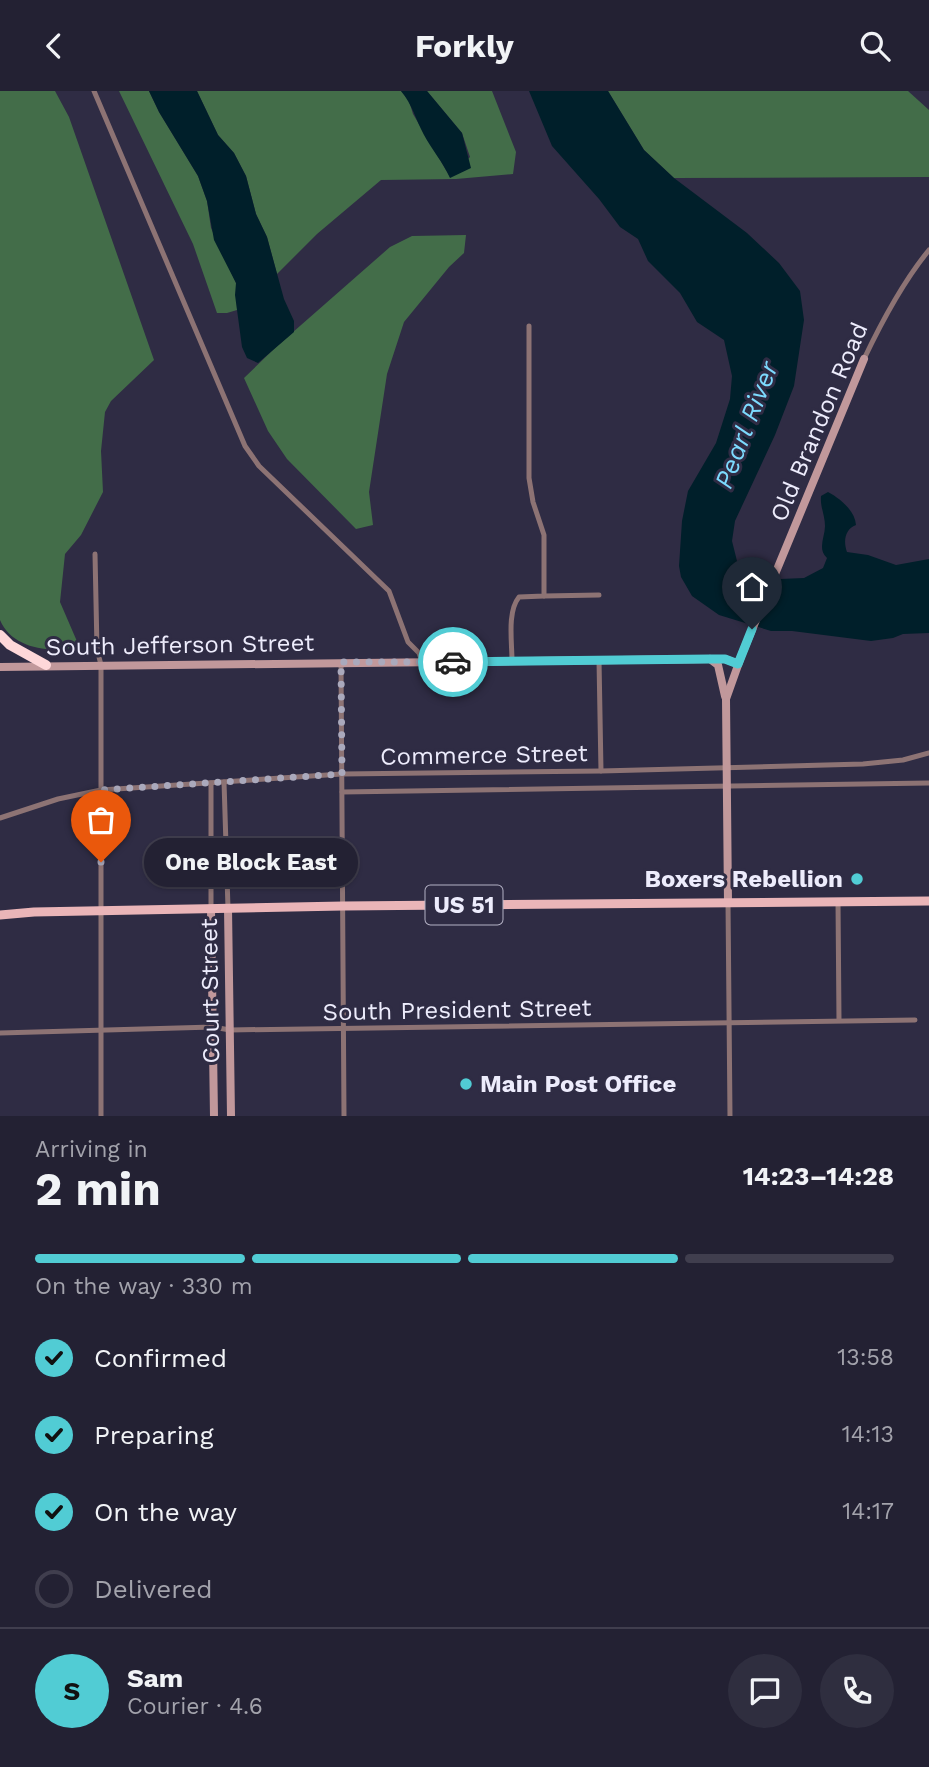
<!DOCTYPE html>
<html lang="en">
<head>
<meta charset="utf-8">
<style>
	body { margin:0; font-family:"Work Sans",sans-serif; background:#2f2e3f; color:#f1f3f6; height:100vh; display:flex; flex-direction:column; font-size:26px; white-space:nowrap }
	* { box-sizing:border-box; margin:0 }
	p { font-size:23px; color:#a3a3ac }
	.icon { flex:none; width:38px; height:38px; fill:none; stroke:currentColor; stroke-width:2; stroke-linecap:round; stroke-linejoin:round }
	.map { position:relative; height:1025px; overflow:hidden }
	.details { display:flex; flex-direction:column; background:#232133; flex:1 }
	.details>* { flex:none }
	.pin { position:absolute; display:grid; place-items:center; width:60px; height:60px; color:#fff; margin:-72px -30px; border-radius:50% 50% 50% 0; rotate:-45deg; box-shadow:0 0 7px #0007 }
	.pin .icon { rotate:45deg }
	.courier { position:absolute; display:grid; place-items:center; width:70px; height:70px; margin:-35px; border:5px solid #51ccd4; border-radius:50%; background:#fff; color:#222; box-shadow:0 2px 9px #0007 }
	.bubble { position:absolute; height:49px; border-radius:24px; background:#232133; box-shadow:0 2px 5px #0004,0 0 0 2px #403e4e; font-size:23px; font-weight:700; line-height:49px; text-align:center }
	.head em { font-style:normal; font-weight:700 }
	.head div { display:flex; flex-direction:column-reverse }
	.head { display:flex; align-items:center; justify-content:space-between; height:119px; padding:0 35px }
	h1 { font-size:46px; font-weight:700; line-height:52px }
	.bar { display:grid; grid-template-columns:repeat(4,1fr); gap:10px 7px; align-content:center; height:84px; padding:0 35px }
	.bar i { height:9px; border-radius:5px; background:#403e4e }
	.bar .current { background:#51ccd4 }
	.bar p { grid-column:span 4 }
	.line { display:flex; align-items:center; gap:18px; padding:0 35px; border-top:2px solid #403e4e }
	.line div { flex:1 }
	.round { display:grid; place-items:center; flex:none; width:74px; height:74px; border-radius:37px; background:#2f2e3f }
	ol { padding:0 35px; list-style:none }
	li { display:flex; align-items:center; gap:21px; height:77px }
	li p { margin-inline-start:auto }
	li .icon { padding:7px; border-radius:50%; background:#51ccd4; color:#111; stroke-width:4 }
	li:last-child { color:#a3a3ac }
	li i { width:38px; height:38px; border:4px solid #403e4e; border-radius:50% }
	header { display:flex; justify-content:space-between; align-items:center; height:91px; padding:0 35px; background:#232133; font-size:32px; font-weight:700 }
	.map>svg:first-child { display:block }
	.forest { fill:#436d49 }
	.water { fill:#001f2a }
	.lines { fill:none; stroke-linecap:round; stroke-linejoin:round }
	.street { stroke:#8d7374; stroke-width:5 }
	.secondary { stroke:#c1989b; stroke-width:8 }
	.primary { stroke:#eab5b8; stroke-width:9 }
	.highway { stroke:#fed7d9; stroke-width:10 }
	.done { stroke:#aaa9bc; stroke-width:7; stroke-dasharray:0 12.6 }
	.route { stroke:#51ccd4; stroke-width:9 }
	.poi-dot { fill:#51ccd4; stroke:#2f2c44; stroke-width:2.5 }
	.labels { text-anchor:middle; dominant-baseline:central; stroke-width:6; stroke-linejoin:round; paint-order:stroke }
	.shield { fill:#2f2c44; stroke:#b4b2c5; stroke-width:2 }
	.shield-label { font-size:23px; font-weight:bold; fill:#edecfc }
	.street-label { font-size:24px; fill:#edecfc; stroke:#2f2c44 }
	.poi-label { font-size:24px; font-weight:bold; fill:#edecfc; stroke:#2f2c44; text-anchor:end }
	.water-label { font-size:26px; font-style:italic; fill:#7cdafe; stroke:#2f2c44 }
</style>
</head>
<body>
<header><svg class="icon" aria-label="back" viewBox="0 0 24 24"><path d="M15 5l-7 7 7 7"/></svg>Forkly<svg class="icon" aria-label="search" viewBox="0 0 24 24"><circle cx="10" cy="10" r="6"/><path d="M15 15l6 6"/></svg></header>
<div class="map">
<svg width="929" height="1025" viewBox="0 0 929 1025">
	<rect width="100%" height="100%" fill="#2f2c44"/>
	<g class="forest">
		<path d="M 0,0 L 55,0 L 69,26 L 154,269 L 111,310 L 105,321 L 101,360 L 103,401 L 81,444 L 65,463 L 60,511 L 79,555 C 52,563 12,558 0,529 Z"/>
		<polygon points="119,0 149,0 159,21 198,85 207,110 211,137 236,192 237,219 227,222 217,222 193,153"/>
		<polygon points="197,0 401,0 409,10 413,23 450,86 470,66 462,42 427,0 492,0 516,61 513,83 456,88 381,89 317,143 277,183 267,146 256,123 246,85 234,62 218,44"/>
		<polygon points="608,0 908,0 929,19 929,86 674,87 644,59"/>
		<polygon points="466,144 464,162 449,176 404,231 387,283 369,401 373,434 356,438 287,368 268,340 244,287 276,256 390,156 412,145"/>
	</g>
	<g class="water">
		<polygon points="149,0 197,0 218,44 234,62 246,85 256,123 267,146 284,208 294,230 294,241 258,272 247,267 242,256 235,204 236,192 214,149 207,110 198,85 159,21"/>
		<path d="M 401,0 L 427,0 L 462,42 L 471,77 L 450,87 C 443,71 432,59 424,44 C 416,29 412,13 401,0 Z"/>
		<path d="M 529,0 L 608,0 L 644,59 L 674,87 L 747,142 L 779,172 L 800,200 L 804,229 L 794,295 L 775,344 L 735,430 L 732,450 L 738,474 L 745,482 L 758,489 L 804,487 L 823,477 L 827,467 C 817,458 825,446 825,435 C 825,424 820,416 821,405 L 828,401 C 841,408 855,420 856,434 C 845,438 843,450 847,461 L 868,464 L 896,474 L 929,468 L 929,542 L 903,543 L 893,547 L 871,550 L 792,540 L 771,540 L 719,524 L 692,505 L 681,486 L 679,475 L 682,430 L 688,400 L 716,352 L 730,308 L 732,285 L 724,249 L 697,231 L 680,202 L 648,170 L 638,148 L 620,136 L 599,108 L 552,55 Z"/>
	</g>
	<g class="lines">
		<g class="street">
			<polyline points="94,0 245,355 259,375 389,500 408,551 419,562 422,571"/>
			<path d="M 864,268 C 882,230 902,192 929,159"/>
			<polyline points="95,463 97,558 101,574 101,1025"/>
			<polyline points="544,505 599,504"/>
			<polyline points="599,569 601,680"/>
			<path d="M 512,570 C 512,551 507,521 519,506 L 544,505 L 544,444 L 533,411 L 529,387 L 529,235"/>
			<polyline points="341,571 344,1025"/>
			<polyline points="224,691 228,817"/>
			<polyline points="211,692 211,818"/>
			<polyline points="342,701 929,692"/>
			<polyline points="0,727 58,708 101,699 342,683 601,680 863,673 903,669 929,662"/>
			<polyline points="838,810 839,929"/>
			<polyline points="728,811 730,1025"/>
			<polyline points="0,942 213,936 230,939 915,929"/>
		</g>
		<g class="secondary">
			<polyline points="710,568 718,574 725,605"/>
			<polyline points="0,576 710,568 725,568 738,573"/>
			<polyline points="728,811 726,608 742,563 864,268"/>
			<polyline points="228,817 231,1025"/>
			<polyline points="211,818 214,1025"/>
		</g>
		<polyline class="primary" points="0,824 34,821 343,815 929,810"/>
		<polyline class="highway" points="0,544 10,554 46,574"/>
	</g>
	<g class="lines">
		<polyline class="done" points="101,771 101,699 342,683 341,571 453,571"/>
		<polyline class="route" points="453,571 710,568 725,568 738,573 752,538"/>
	</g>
	<g class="poi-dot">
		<circle cx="857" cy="788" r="7"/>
		<circle cx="466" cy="993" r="7"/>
	</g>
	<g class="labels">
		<rect class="shield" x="425.5" y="794.5" width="77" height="39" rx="5"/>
		<g class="shield-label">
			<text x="464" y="814">US 51</text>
		</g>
		<g class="street-label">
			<text transform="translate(819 331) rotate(-67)">Old Brandon Road</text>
			<text transform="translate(180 554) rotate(-1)">South Jefferson Street</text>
			<text transform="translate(484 664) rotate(-1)">Commerce Street</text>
			<text transform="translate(210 900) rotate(-91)">Court Street</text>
			<text transform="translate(457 919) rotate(-1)">South President Street</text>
		</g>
		<g class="poi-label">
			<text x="843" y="788">Boxers Rebellion</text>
			<text x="480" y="993" text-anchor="start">Main Post Office</text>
		</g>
		<g class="water-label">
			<text transform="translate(746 334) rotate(-69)">Pearl River</text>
		</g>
	</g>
</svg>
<div class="pin" style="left:101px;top:771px;background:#ea580c"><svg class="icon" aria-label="bag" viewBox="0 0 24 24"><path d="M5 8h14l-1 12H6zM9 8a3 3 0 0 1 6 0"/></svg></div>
<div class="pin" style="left:752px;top:538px;background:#1f2937"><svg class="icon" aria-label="home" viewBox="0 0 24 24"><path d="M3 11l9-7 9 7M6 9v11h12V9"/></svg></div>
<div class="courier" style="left:453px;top:571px"><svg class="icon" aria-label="car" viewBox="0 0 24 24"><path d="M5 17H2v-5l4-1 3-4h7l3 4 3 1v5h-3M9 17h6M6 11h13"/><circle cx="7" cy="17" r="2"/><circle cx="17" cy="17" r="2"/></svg></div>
<div class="bubble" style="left:144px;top:747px;width:214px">One Block East</div>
</div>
<section class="details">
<div class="head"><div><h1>2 min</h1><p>Arriving in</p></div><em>14:23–14:28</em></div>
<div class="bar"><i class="current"></i><i class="current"></i><i class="current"></i><i></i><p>On the way · 330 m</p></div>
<ol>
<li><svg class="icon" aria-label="check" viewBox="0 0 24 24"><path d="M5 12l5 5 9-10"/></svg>Confirmed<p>13:58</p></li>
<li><svg class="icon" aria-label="check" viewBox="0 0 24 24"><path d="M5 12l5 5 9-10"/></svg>Preparing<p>14:13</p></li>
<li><svg class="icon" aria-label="check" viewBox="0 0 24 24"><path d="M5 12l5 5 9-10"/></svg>On the way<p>14:17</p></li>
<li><i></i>Delivered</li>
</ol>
<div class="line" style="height:126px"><b class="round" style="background:#51ccd4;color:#111">S</b><div><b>Sam</b><p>Courier · 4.6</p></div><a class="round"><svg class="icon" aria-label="chat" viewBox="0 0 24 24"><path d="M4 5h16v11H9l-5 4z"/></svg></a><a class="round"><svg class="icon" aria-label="phone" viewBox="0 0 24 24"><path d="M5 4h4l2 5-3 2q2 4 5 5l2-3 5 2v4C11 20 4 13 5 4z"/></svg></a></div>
</section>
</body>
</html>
